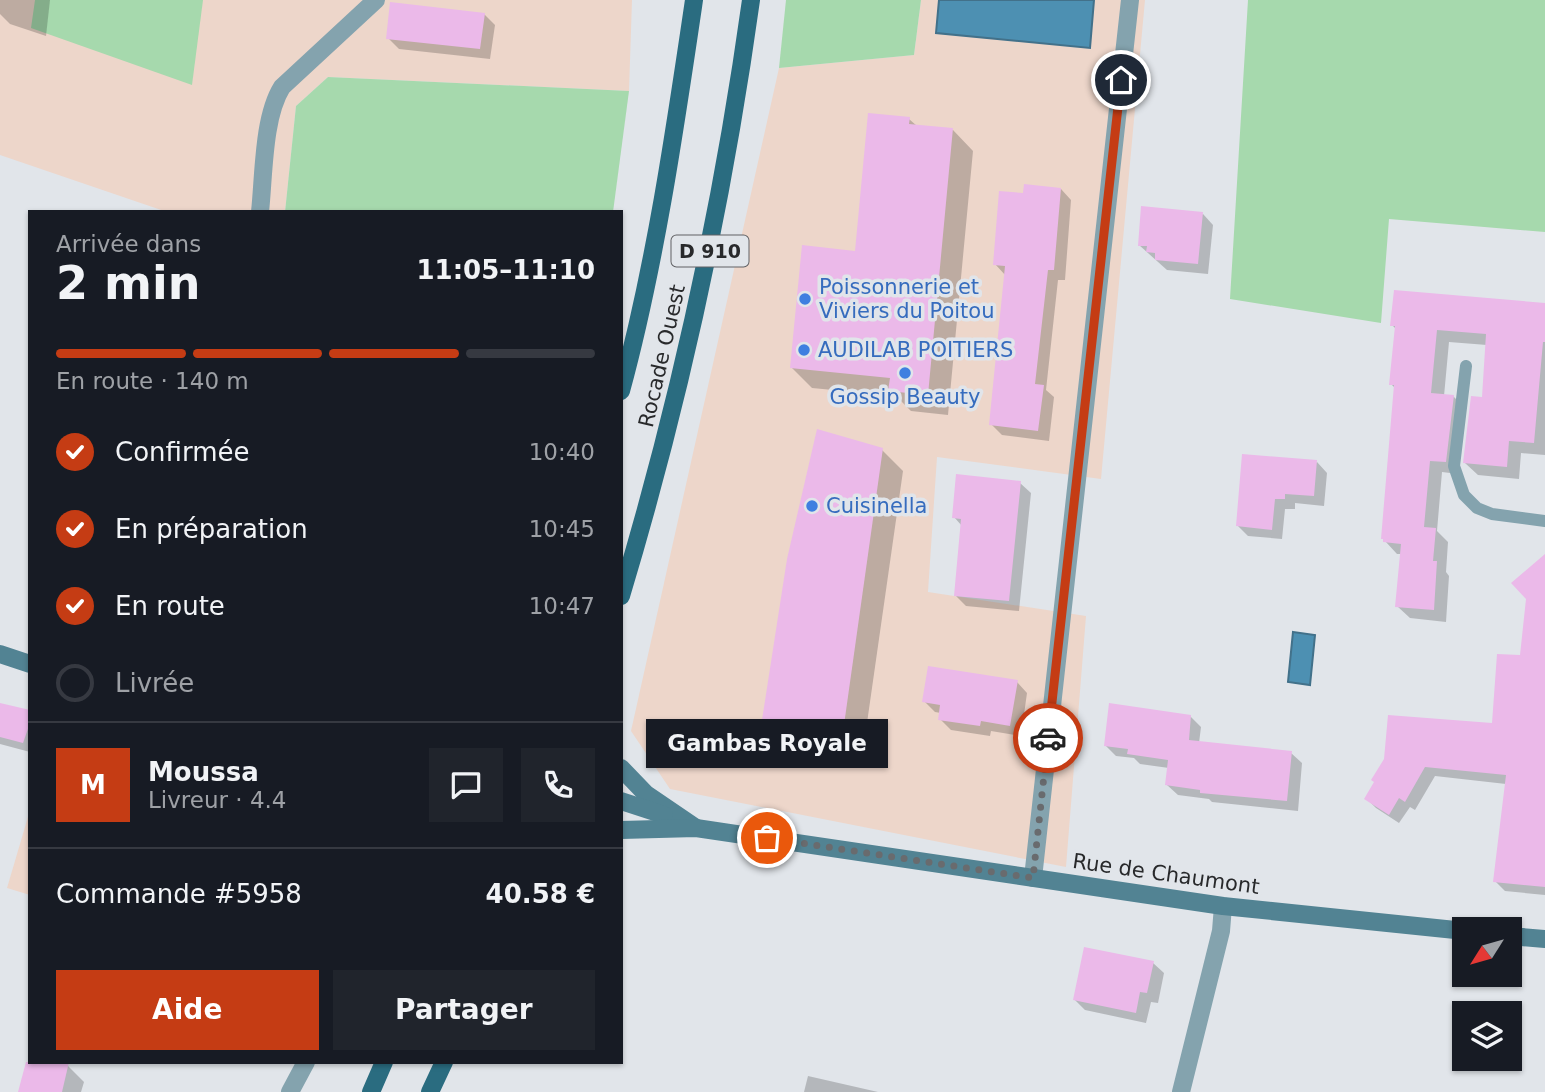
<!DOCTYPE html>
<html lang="fr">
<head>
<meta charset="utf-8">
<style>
	body { margin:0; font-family:"DejaVu Sans",sans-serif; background:#20242c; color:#f1f3f6; height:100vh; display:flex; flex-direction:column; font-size:26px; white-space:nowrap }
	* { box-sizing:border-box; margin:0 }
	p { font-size:23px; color:#9ea1a6 }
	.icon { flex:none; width:38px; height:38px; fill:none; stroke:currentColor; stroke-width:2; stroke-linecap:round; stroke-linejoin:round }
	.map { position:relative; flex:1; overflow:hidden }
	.side { position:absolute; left:28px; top:210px; width:595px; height:854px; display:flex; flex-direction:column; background:#171b24; border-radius:0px; box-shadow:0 2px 5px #0004 }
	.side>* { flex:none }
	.needle { width:46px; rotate:233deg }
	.buttons { position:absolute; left:1452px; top:917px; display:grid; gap:14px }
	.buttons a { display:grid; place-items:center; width:70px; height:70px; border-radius:0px; background:#171b24; box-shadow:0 2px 5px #0004; font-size:35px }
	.pin { position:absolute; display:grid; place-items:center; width:60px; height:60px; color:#fff; margin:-30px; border:4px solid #fff; border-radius:50%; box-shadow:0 2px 7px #0007 }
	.courier { position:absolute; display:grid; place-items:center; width:70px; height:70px; margin:-35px; border:5px solid #c53c14; border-radius:50%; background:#fff; color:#222; box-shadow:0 2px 9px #0007 }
	.bubble { position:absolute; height:49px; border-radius:0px; background:#171b24; box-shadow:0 2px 5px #0004; font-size:23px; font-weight:600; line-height:49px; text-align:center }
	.head em { font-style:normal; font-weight:600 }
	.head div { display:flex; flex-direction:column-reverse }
	.head { display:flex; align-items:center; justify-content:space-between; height:119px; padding:0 28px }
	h1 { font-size:46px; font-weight:600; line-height:52px }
	.bar { display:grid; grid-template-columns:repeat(4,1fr); gap:10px 7px; align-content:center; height:84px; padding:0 28px }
	.bar i { height:9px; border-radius:5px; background:#363941 }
	.bar .active { background:#c53c14 }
	.bar p { grid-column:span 4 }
	.line { display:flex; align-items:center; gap:18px; padding:0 28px; border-top:2px solid #363941 }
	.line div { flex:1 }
	.round { display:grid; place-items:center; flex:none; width:74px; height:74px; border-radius:0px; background:#20242c }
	ol { padding:0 28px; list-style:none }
	li { display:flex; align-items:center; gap:21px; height:77px }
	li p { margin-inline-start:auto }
	li .icon { padding:7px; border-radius:50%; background:#c53c14; color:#fff; stroke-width:4 }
	li:last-child { color:#9ea1a6 }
	li i { width:38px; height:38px; border:4px solid #363941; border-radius:50% }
	.button { display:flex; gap:14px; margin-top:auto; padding:14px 28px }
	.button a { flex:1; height:80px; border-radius:0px; background:#c53c14; color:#fff; font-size:28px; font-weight:600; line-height:80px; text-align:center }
	.button a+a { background:#20242c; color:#f1f3f6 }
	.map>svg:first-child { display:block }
	.commercial { fill:#edd6ca }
	.green { fill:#a6d9ad }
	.water { fill:#4d90b2; stroke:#42718a; stroke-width:2 }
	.shadow { fill:#0003 }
	.building { fill:#ebb9e9 }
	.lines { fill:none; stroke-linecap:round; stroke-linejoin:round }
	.lane { stroke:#84a3ae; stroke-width:12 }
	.street { stroke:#84a3ae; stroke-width:18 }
	.secondary { stroke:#528393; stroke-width:18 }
	.primary { stroke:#2a6c80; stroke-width:18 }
	.done { stroke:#696b6e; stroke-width:7; stroke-dasharray:0 12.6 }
	.route { stroke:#c53c14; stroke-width:9 }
	.shop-dot { fill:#3f7fe0; stroke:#e1e5ea; stroke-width:2.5 }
	.labels { text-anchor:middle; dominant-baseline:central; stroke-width:7; stroke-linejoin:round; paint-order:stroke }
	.shield { fill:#e1e5ea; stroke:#606164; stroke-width:2 }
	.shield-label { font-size:19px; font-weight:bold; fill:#28292b }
	.shop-label { font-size:21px; fill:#366cbe; stroke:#e1e5ea; text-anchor:start }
	.street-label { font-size:21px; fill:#28292b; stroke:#e1e5ea }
</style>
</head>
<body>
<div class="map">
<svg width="1545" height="1092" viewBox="0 0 1545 1092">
	<rect width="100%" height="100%" fill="#e1e5ea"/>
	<g class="commercial">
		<polygon points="0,0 632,0 629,91 328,77 296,106 285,212 167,212 0,155"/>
		<polygon points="921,0 1145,0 1101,479 937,457 928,592 1086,616 1066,867 670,789 631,731 779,68 914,55"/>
		<polygon points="30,810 30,895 7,888"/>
	</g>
	<g class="green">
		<polygon points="35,0 203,0 192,85 31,28"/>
		<polygon points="786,0 921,0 914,55 779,68"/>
		<polygon points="1248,0 1545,0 1545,232 1389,219 1381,323 1230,299"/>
		<polygon points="328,77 629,91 613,212 285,212 296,106"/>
	</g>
	<g class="water">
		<polygon points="939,0 1094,0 1090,48 936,33"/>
		<polygon points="1293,632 1315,635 1310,685 1288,682"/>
	</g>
	<g class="shadow">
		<polygon points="0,0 50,0 46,36 10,24 0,14"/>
		<polygon points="484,14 495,25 490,59 399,49 388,38"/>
		<polygon points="909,119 917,126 953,130 973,151 948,415 911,411 896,396 812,388 791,367 857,253"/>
		<polygon points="1061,189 1071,200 1065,280 1058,280 1046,390 1054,397 1049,441 1002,435 991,424 1006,276 995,264 1024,195"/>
		<polygon points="1203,214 1213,225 1208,274 1167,270 1139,245"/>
		<polygon points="1545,305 1545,455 1521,453 1519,479 1478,475 1465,463 1483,399 1487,345 1449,342 1444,396 1453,396 1466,409 1458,474 1442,472 1437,531 1448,542 1446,572 1449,576 1446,622 1410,618 1397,606 1401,554 1397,554 1385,541 1396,389 1391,384 1396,329 1392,325"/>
		<polygon points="882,450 903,471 863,751 785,740 764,719"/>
		<polygon points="1317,462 1327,473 1324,506 1295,503 1295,509 1285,509 1282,539 1248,536 1238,526"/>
		<polygon points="1020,483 1031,493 1019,611 966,606 956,596 962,526 954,517"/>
		<polygon points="1545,568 1545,895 1505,891 1495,881 1506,784 1435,776 1415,810 1410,807 1399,823 1376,808 1366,798 1494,725 1521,657"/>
		<polygon points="1017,682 1027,693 1021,736 991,731 990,736 951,730 940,719 941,713 935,712 924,701"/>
		<polygon points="0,705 30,712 30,752 0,744"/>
		<polygon points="1190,716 1201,727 1199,743 1291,753 1302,763 1298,811 1212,802 1209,799 1178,795 1167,785 1169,768 1140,764 1134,758 1116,756 1105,745"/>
		<polygon points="1153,963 1164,973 1158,1003 1151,1002 1146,1023 1085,1010 1074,999"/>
		<polygon points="30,1056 30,1062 68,1066 84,1082 81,1092 20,1092"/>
		<polygon points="808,1076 878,1092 804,1092"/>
	</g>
	<g class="building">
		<polygon points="390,2 485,13 480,49 386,39"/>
		<polygon points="868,113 910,117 909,124 953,128 928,395 888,391 890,378 790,368 802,245 855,251"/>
		<polygon points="1024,184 1061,188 1054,270 1048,270 1035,384 1044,385 1038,431 989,425 1005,266 993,265 999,191 1023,193"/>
		<polygon points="1141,206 1203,212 1198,264 1155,260 1155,253 1146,252 1147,246 1138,246"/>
		<polygon points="1394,290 1545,303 1545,342 1543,342 1534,443 1509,441 1507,467 1463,463 1471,396 1482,397 1486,334 1437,330 1431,393 1454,395 1446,462 1430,461 1424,527 1436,528 1433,561 1437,561 1434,610 1395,607 1401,544 1383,542 1383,539 1381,539 1394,385 1389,385 1395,326 1390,326"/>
		<polygon points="817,429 883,448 843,732 762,720 787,559"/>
		<polygon points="1242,454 1317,460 1314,496 1285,494 1285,499 1275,499 1272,530 1236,526"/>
		<polygon points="956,474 1021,481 1009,601 954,596 961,519 952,518"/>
		<polygon points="1545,554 1545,887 1493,882 1506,775 1425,767 1405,802 1399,798 1389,815 1364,799 1374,782 1371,780 1384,759 1388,715 1492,723 1497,654 1520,655 1526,599 1511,583"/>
		<polygon points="928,666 1018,680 1010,726 981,721 980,726 938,720 940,705 922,702"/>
		<polygon points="0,703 30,710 30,723 23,743 0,737"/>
		<polygon points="1109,703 1191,715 1189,740 1292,751 1287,801 1200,793 1200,790 1165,785 1168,760 1127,754 1128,749 1104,746"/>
		<polygon points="1084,947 1154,961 1147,993 1140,992 1136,1013 1073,1000"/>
		<polygon points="26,1062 69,1062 62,1092 18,1092"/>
	</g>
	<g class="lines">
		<polyline class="lane" points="1466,366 1454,466 1464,495 1477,508 1492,514 1545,521"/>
		<g class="street">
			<path d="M 260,212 C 264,175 263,117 282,87 L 376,0"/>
			<polyline points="1033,878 1130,0"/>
			<polyline points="290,1092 306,1062"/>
			<polyline points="1181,1092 1221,931 1223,906"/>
		</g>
		<g class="secondary">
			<polyline points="0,654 30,664"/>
			<polyline points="621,768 646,794 696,828"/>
			<polyline points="621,801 664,815"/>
			<polyline points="621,830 696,828 1223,906 1465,931"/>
			<polyline points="1510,936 1545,939"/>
		</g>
		<g class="primary">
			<path d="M 621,391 C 655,266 675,129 694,0"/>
			<path d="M 621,596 C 680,400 723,202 751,0"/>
			<polyline points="371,1092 384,1062"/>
			<polyline points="430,1092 444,1062"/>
		</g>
	</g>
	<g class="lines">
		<polyline class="done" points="767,838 1033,878 1048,738"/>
		<polyline class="route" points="1048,738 1121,80"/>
	</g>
	<g class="shop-dot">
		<circle cx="805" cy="299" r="7"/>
		<circle cx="804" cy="350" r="7"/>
		<circle cx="905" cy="373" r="7"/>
		<circle cx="812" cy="506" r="7"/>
	</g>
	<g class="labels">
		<rect class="shield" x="671.5" y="235.5" width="77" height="31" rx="5"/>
		<g class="shield-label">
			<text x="710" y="251">D 910</text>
		</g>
		<g class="shop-label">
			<text x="819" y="287">Poissonnerie et<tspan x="819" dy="24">Viviers du Poitou</tspan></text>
			<text x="818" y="350">AUDILAB POITIERS</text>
			<text x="905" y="397" text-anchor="middle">Gossip Beauty</text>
			<text x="826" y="506">Cuisinella</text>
		</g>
		<g class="street-label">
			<text transform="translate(662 356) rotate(-77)">Rocade Ouest</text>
			<text transform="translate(1166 874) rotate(8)">Rue de Chaumont</text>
		</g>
	</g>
</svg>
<div class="buttons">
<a><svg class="needle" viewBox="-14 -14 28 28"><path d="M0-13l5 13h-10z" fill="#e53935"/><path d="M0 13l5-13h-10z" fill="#9ea1a6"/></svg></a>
<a><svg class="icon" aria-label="layers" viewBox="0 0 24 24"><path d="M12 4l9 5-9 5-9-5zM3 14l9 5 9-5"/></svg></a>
</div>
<div class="pin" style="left:767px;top:838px;background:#ea580c"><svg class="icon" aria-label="bag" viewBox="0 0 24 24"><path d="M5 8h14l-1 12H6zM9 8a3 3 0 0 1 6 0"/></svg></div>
<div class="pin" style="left:1121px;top:80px;background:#1f2937"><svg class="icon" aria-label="home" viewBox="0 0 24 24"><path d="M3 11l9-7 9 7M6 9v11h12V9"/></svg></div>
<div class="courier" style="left:1048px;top:738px"><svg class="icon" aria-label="car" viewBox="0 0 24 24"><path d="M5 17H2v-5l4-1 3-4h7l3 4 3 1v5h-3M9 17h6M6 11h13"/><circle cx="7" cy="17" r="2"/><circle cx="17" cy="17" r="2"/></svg></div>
<div class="bubble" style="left:646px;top:719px;width:242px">Gambas Royale</div>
<section class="side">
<div class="head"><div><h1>2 min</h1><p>Arrivée dans</p></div><em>11:05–11:10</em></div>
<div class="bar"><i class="active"></i><i class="active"></i><i class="active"></i><i></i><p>En route · 140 m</p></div>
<ol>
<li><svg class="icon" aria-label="check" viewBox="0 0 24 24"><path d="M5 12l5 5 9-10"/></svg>Confirmée<p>10:40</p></li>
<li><svg class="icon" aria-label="check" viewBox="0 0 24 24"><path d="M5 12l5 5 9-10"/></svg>En préparation<p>10:45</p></li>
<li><svg class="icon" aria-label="check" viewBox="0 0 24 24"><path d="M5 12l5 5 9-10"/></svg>En route<p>10:47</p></li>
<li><i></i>Livrée</li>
</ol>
<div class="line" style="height:126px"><b class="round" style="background:#c53c14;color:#fff">M</b><div><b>Moussa</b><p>Livreur · 4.4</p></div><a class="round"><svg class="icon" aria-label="chat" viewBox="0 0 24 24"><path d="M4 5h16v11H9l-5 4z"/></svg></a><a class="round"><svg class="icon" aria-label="phone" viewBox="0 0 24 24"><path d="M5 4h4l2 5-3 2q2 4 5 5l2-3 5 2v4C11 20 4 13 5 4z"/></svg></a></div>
<div class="line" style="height:91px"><div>Commande #5958</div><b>40.58 €</b></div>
<div class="button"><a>Aide</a><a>Partager</a></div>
</section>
</div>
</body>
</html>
